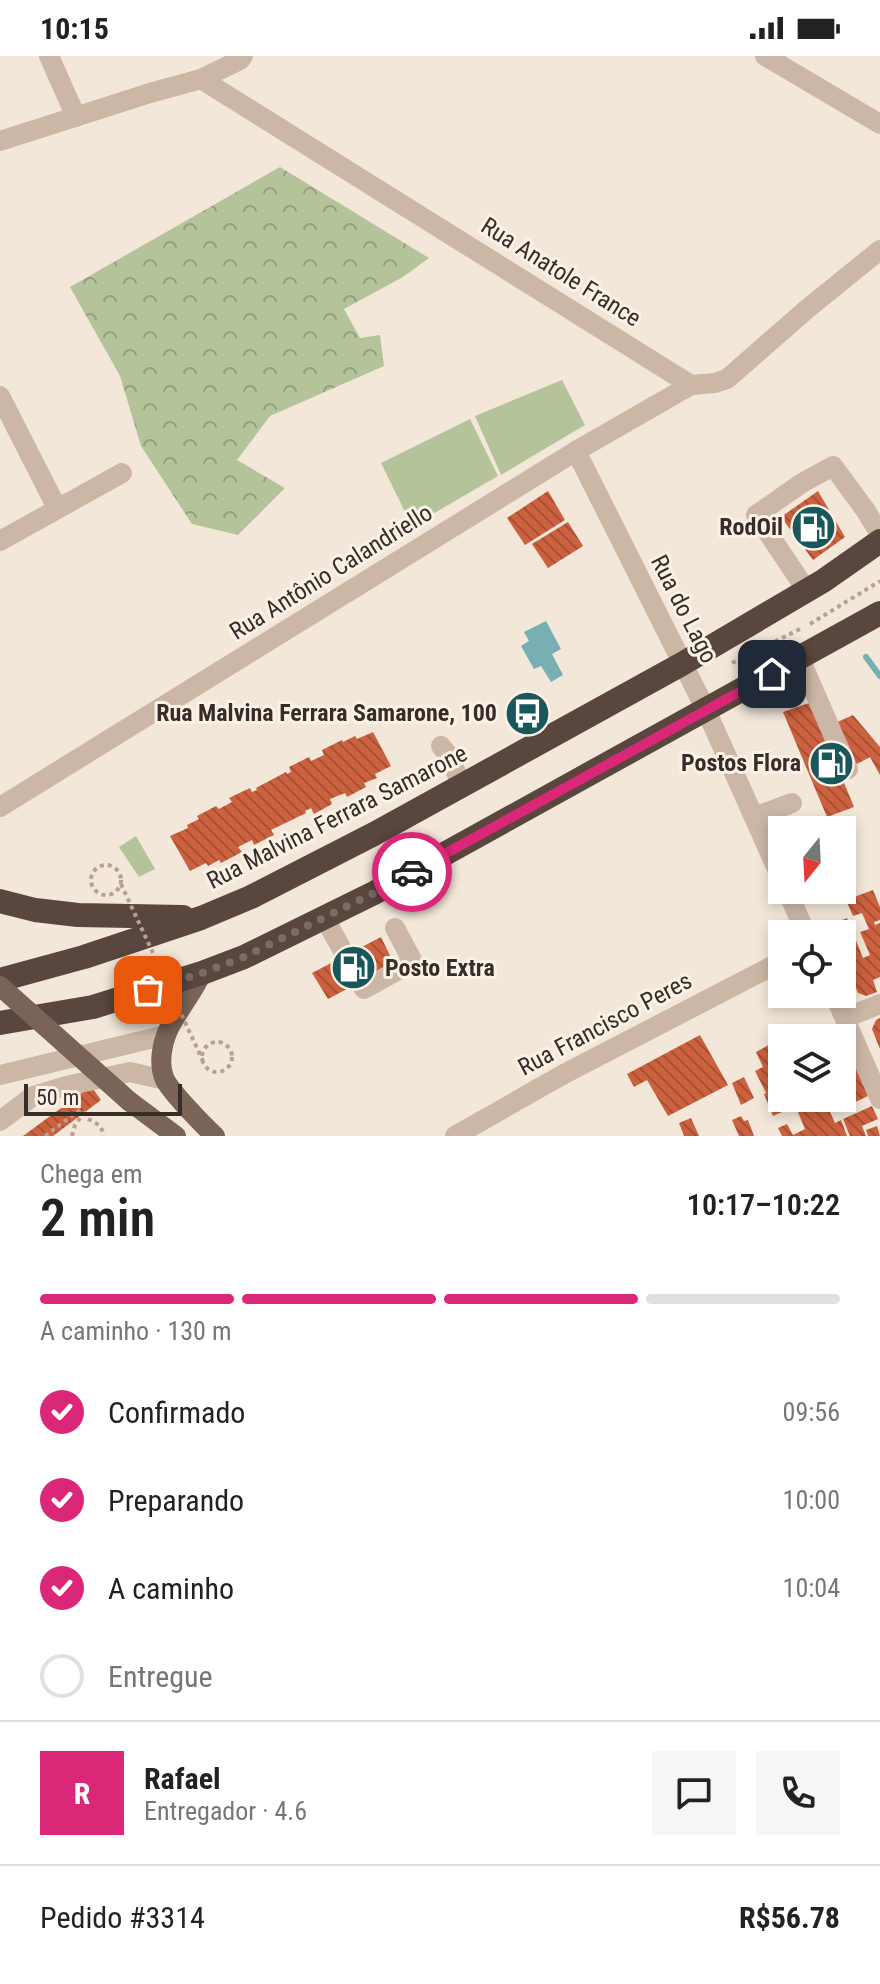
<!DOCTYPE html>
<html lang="pt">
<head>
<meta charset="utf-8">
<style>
	body { margin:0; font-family:"Roboto Condensed",sans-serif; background:#f6f6f6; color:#222; height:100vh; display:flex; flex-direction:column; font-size:30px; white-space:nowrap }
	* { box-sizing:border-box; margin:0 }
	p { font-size:26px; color:#767676 }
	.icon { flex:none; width:44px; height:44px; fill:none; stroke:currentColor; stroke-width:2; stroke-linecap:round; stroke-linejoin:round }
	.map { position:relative; height:1080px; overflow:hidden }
	.details { display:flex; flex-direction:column; background:#fff; flex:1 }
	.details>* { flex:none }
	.needle { width:52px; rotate:198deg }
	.buttons { position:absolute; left:768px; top:760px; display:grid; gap:16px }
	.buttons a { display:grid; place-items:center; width:88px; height:88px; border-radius:0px; background:#fff; box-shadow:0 4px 12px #0003; font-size:40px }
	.scale { position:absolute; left:24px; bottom:20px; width:158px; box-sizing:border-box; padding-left:8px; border:4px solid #372c27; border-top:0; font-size:22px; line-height:28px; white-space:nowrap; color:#372c27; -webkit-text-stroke:6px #faf2e7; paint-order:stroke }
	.pin { position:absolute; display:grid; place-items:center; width:68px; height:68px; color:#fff; margin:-34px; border-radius:16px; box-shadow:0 4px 12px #0006 }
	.courier { position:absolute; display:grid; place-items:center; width:80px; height:80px; margin:-40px; border:6px solid #db2777; border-radius:50%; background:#fff; color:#222; box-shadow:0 2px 10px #0007 }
	.head em { font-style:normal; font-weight:600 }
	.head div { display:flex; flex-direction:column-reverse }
	.head { display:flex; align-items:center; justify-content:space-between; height:136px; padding:0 40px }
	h1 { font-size:52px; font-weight:600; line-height:60px }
	.bar { display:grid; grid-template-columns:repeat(4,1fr); gap:12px 8px; align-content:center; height:96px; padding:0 40px }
	.bar i { height:10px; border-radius:6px; background:#e0e0e0 }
	.bar .on { background:#db2777 }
	.bar p { grid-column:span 4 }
	.line { display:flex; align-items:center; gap:20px; padding:0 40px; border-top:2px solid #e0e0e0 }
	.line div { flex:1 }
	.round { display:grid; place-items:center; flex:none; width:84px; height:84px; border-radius:0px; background:#f6f6f6 }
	ol { padding:0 40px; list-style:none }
	li { display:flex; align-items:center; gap:24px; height:88px }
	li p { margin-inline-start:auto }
	li .icon { padding:8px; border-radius:50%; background:#db2777; color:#fff; stroke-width:4 }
	li:last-child { color:#767676 }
	li i { width:44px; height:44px; border:4px solid #e0e0e0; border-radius:50% }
	.status { display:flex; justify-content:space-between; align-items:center; height:56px; padding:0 40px; background:#fff; direction:ltr }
	.status svg { height:22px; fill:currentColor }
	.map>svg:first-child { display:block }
	.green { fill:#b5c39a }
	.forest { fill:url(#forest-crowns) }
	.water { fill:#78afb2 }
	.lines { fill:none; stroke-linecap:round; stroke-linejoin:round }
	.stream { stroke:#78afb2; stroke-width:6 }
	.building { fill:url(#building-back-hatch) }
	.path { stroke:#b8a190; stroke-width:4; stroke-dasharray:4 4; stroke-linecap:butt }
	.minor { stroke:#ccb7a6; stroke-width:20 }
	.major { stroke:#7a6357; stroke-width:20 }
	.highway { stroke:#59463e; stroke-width:24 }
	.path-bridge { stroke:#b8a190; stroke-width:4; stroke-dasharray:4 4; stroke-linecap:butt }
	.major-bridge { stroke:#7a6357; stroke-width:20 }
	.done { stroke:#796d66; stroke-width:8; stroke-dasharray:0 14.4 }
	.route { stroke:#db2777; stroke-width:10 }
	.labels { text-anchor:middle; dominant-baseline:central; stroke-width:6; stroke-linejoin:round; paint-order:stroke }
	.street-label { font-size:24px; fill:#372c27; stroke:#faf2e7 }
	.poi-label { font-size:24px; font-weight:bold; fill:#372c27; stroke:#faf2e7; text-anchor:end }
</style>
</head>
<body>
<div class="status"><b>10:15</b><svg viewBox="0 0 49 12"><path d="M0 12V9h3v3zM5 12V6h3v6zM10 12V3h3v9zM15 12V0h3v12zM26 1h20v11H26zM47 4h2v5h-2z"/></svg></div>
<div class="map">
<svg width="880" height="1080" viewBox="0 0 880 1080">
	<defs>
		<pattern id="forest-crowns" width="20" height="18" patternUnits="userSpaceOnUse" patternTransform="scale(2)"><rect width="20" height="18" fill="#b5c39a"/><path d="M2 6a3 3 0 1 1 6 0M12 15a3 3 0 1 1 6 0" fill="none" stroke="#949f7e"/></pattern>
		<pattern id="building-back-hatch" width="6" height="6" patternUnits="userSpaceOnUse" patternTransform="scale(2)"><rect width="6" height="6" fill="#cc613f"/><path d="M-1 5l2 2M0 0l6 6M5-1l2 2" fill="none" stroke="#a65035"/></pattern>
	</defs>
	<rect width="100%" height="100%" fill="#f3e7da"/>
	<g class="green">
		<polygon points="562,324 585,369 501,419 475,360"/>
		<polygon points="470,363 498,420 412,470 381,407"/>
		<polygon points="136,780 155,813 139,821 119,791"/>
	</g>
	<polygon class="forest" points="280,111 429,202 403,221 344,253 360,282 380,279 384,310 270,360 237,404 285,432 238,479 192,468 141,390 120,320 70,231"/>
	<polygon class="water" points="546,565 561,593 552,598 563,619 551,626 541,610 534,613 521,590 529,585 524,576"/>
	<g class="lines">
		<polyline class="stream" points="866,601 880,620"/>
	</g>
	<g class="building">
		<polygon points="548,435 565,464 525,489 507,462"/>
		<polygon points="818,435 845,481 813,504 781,461"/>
		<polygon points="568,466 583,490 548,512 532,488"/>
		<polygon points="809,647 824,672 853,659 880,691 880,719 870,701 840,717 854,751 827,761 783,656"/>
		<polygon points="373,676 391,710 375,718 377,722 364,727 366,731 347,741 345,737 330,743 332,748 314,758 311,752 305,755 306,757 271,774 274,779 254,789 252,784 238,791 242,796 221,807 219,804 208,810 206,807 190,815 170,780 188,772 187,769 199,763 197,760 216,750 219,753 232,746 229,742 250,732 252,736 257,734 256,732 286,716 287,718 291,716 289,711 309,701 311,705 324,699 322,694 342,684 343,686 355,680 357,683"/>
		<polygon points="873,834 880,851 880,864 874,866 875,869 880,867 880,921 873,924 877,936 866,940 858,937 842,900 842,893 847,905 849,904 842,893 842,878 833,878 829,870 847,862 863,902 870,899 860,876 869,873 862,857 853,860 846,844"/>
		<polygon points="381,881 394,908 328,943 312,917"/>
		<polygon points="880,962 880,993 872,973 876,964"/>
		<polygon points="806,968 813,982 782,982 782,1042 813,1042 773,1060 764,1038 766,1037 755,1015 763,1011 756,996"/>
		<polygon points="700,979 728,1029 668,1060 647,1024 634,1031 627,1018"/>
		<polygon points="850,997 868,1040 839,1054 834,1042 842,1042 842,1001"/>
		<polygon points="744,1021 754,1042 741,1049 732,1027"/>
		<polygon points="91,1030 101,1044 53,1080 23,1080"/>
		<polygon points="824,1042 830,1042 835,1054 830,1056 835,1067 841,1064 847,1080 782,1080 778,1072 787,1068 793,1079 805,1073 797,1054"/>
		<polygon points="872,1050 878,1063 862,1070 866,1080 850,1080 843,1063"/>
		<polygon points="741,1060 744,1065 748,1064 754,1080 739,1080 732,1064"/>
		<polygon points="691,1062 699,1080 684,1080 679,1067"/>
		<polygon points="877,1070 880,1080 868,1080 866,1074"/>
	</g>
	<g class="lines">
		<g class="path">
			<polyline points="810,568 880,525"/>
			<polyline points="732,607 802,572"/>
			<circle cx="106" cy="824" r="15"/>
			<circle cx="217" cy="1001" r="15"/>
			<path d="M 88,1063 C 96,1067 103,1070 103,1080"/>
			<polyline points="45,1080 81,1053 84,1057"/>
			<polyline points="72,1080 75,1069 84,1057"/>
		</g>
		<g class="minor">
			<polyline points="49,0 76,61"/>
			<polyline points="765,0 880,68"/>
			<polyline points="201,23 691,329 715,327 727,323 807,253 880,194"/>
			<polyline points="0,85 150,37 201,23 240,4 243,0"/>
			<polyline points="0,340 57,452"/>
			<polyline points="576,395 706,654 782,824"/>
			<polyline points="0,485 122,417"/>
			<polyline points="807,535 756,459 802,427 833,410 866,455 880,478"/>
			<polyline points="800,603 848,713"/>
			<polyline points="441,690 448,699 462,729"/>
			<polyline points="0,751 576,395 691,329"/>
			<polyline points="754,761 792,747"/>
			<polyline points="787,834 806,878"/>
			<polyline points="324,861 364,933 413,906 395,872"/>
			<polyline points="834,938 880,1043"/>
			<polyline points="845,962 880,948"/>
			<polyline points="0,1019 166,979"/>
			<polyline points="0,1065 33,1040 66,1030 130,1016 165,1024"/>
			<polyline points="455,1080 564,1018 782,905"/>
		</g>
		<g class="major">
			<path d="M 202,917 C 194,934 183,948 173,965 C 163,981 157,1006 165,1024 C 172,1037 203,1069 215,1080"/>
			<polyline points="129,1045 176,1080"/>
		</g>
		<g class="highway">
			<polyline points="0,845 35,854 78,859 183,861"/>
			<polyline points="0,924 84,901 201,862 251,841 374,778 682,608 823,525 880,485"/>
			<polyline points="0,967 93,951 202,917 244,901 374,837 880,557"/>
		</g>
		<polyline class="path-bridge" points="121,828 203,1005"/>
		<polyline class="major-bridge" points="0,930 129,1045"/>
	</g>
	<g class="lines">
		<polyline class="done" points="148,934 202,917 244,901 374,837 412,816"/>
		<polyline class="route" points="412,816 772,618"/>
	</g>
	<defs>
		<symbol id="fuel-disc" viewBox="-11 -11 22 22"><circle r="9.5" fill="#1a575b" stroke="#faf2e7"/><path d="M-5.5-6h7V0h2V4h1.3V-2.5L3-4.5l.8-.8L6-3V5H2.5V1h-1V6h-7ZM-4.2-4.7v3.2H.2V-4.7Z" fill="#fff"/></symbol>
		<symbol id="bus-disc" viewBox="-11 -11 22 22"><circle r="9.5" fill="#1a575b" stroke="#faf2e7"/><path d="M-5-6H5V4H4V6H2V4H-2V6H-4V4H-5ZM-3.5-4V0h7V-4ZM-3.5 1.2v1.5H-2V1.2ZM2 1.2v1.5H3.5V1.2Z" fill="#fff"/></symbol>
	</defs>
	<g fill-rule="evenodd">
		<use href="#fuel-disc" x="788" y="446" width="51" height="51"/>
		<use href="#bus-disc" x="502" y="632" width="51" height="51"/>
		<use href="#fuel-disc" x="806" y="682" width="51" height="51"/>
		<use href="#fuel-disc" x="328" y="886" width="51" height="51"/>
	</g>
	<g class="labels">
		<g class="street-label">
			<text transform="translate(561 216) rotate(32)">Rua Anatole France</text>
			<text transform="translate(331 516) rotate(-32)">Rua Antônio Calandriello</text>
			<text transform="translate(684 553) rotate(63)">Rua do Lago</text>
			<text transform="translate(337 761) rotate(-27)">Rua Malvina Ferrara Samarone</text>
			<text transform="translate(605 968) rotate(-28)">Rua Francisco Peres</text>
		</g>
		<g class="poi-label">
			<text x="783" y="471">RodOil</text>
			<text x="497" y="657">Rua Malvina Ferrara Samarone, 100</text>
			<text x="801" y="707">Postos Flora</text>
			<text x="385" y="912" text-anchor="start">Posto Extra</text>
		</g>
	</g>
</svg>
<div class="buttons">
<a><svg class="needle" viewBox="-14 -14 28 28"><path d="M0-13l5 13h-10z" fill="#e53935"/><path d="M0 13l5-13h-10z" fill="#767676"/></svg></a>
<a><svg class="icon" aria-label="locate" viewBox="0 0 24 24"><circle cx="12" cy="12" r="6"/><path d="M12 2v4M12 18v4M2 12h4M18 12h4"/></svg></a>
<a><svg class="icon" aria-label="layers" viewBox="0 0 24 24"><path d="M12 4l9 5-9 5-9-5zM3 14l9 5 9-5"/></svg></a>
</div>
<div class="scale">50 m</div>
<div class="pin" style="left:148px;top:934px;background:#ea580c"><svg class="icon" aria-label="bag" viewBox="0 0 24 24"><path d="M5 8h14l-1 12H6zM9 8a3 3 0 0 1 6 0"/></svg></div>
<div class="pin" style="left:772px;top:618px;background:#1f2937"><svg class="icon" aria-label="home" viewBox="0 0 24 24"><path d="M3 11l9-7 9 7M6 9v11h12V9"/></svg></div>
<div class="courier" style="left:412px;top:816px"><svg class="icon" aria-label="car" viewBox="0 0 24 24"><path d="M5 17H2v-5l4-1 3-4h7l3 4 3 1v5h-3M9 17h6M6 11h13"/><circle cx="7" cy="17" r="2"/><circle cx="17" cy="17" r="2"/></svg></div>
</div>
<section class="details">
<div class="head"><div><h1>2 min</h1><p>Chega em</p></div><em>10:17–10:22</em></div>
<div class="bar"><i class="on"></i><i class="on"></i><i class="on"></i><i></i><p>A caminho · 130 m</p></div>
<ol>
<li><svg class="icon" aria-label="check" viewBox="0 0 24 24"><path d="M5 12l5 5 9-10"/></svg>Confirmado<p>09:56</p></li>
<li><svg class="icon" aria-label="check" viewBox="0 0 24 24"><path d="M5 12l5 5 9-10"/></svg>Preparando<p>10:00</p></li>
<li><svg class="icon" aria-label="check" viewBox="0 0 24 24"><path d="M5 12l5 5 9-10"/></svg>A caminho<p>10:04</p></li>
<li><i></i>Entregue</li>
</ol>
<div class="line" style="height:144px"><b class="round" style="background:#db2777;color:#fff">R</b><div><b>Rafael</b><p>Entregador · 4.6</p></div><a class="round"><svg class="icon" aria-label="chat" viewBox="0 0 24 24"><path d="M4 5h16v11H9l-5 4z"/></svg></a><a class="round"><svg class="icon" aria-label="phone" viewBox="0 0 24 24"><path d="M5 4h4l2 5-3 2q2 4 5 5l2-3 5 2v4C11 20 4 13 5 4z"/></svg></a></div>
<div class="line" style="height:104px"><div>Pedido #3314</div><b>R$56.78</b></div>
</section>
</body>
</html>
